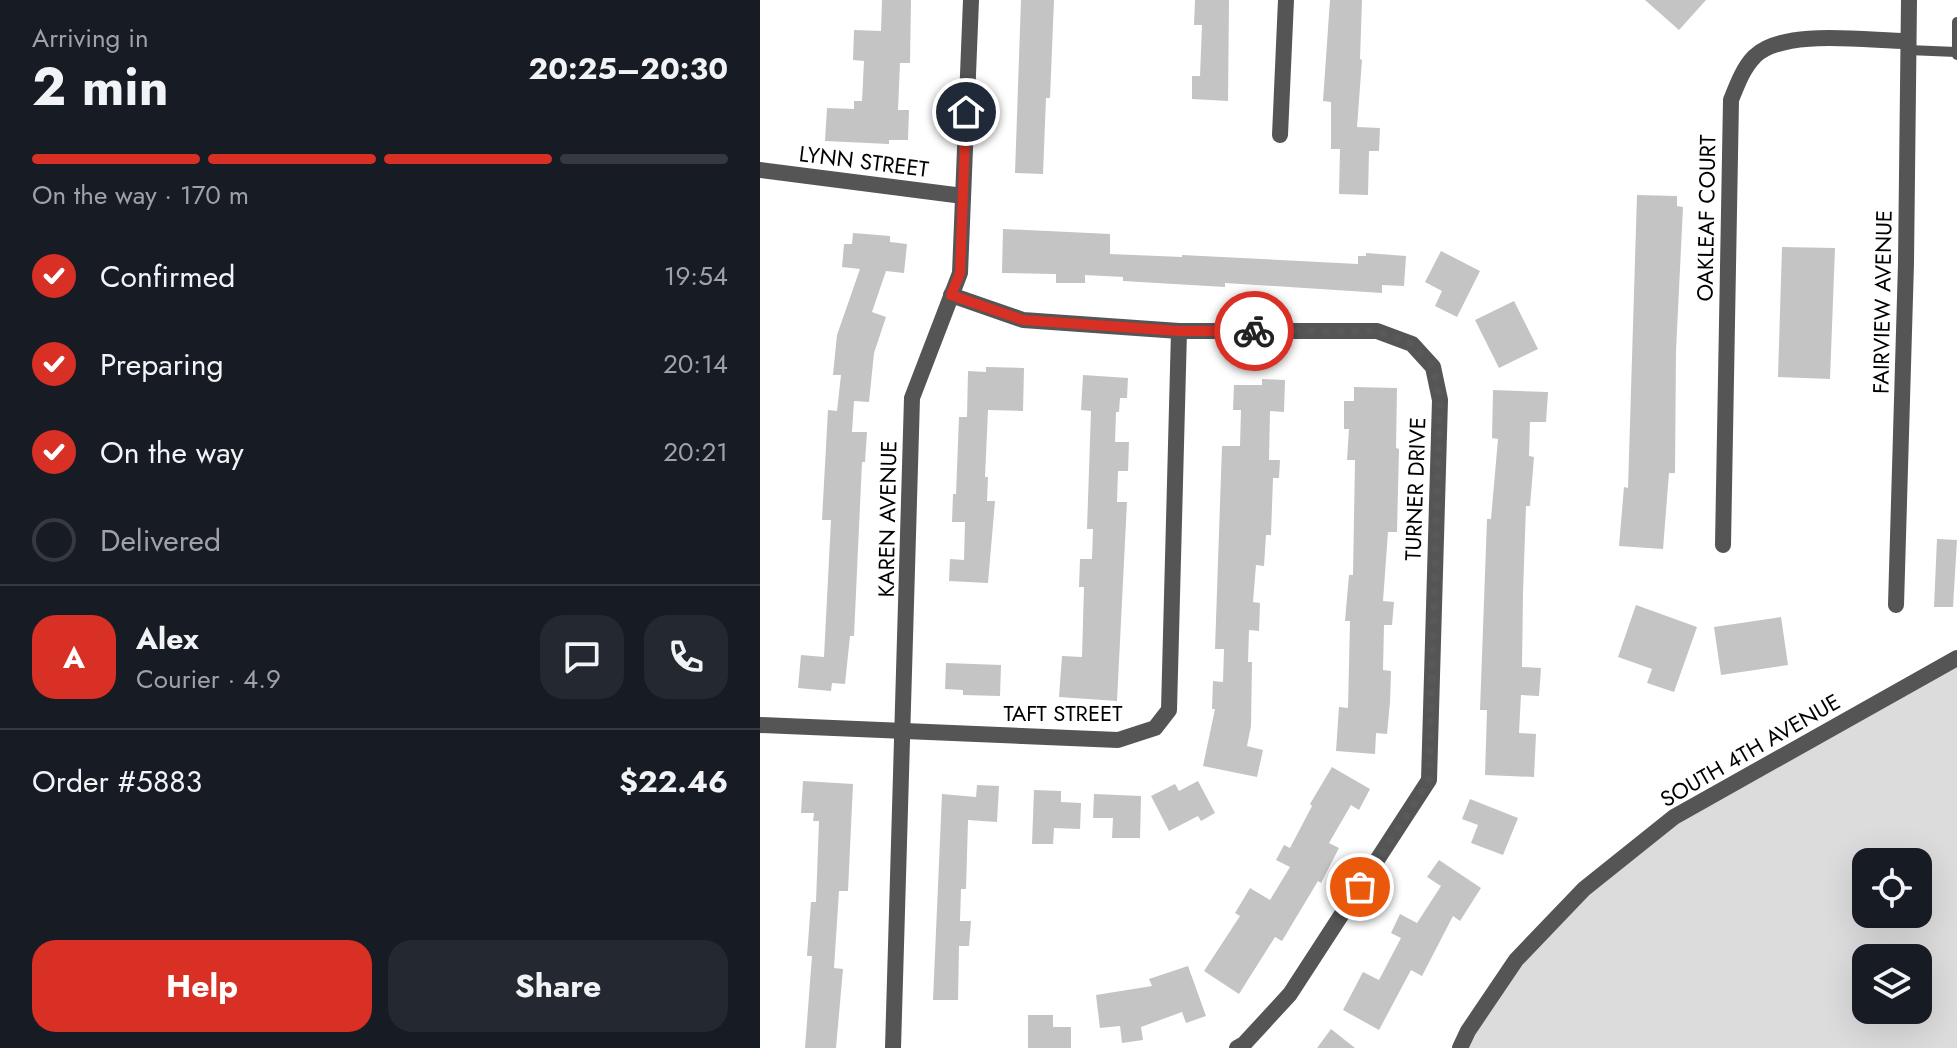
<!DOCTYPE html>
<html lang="en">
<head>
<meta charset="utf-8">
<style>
	body { margin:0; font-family:Jost,sans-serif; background:#242831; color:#f1f3f6; height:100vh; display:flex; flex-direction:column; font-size:30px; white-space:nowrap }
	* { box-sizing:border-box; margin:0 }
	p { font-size:26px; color:#9ea1a6 }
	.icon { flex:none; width:44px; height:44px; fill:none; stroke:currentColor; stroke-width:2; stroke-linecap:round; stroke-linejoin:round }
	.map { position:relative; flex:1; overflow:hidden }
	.panel { display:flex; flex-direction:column; background:#171b24; width:760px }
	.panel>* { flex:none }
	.buttons { position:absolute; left:1092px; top:848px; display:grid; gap:16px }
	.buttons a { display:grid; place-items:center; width:80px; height:80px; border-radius:16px; background:#171b24; box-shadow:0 8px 32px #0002; font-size:40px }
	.pin { position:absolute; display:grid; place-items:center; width:68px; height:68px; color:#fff; margin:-34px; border:4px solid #fff; border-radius:50%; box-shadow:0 2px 8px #0007 }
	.courier { position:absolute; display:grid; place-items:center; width:80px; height:80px; margin:-40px; border:6px solid #d93025; border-radius:50%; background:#fff; color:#222; box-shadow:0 2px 10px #0007 }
	.headline em { font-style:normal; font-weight:700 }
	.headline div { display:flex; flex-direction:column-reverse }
	.headline { display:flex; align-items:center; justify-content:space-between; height:136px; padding:0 32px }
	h1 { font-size:52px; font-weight:700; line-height:60px }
	.bar { display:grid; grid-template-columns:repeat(4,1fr); gap:12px 8px; align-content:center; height:96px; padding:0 32px }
	.bar i { height:10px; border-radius:6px; background:#363941 }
	.bar .active { background:#d93025 }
	.bar p { grid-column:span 4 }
	.line { display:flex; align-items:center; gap:20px; padding:0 32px; border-top:2px solid #363941 }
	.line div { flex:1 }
	.round { display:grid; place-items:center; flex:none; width:84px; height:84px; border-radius:24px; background:#242831 }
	ol { padding:0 32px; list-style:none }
	li { display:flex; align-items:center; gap:24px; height:88px }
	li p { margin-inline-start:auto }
	li .icon { padding:8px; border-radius:50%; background:#d93025; color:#fff; stroke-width:4 }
	li:last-child { color:#9ea1a6 }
	li i { width:44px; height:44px; border:4px solid #363941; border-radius:50% }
	.cta { display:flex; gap:16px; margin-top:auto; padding:16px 32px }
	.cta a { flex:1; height:92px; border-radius:24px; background:#d93025; color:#fff; font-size:32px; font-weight:700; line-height:92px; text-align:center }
	.cta a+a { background:#242831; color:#f1f3f6 }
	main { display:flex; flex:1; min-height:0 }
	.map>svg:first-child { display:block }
	.green { fill:#dcdcdc; fill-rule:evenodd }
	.building { fill:#c4c4c4 }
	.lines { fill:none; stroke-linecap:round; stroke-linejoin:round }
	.service { stroke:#555; stroke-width:10 }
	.minor { stroke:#555; stroke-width:16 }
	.tertiary { stroke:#555; stroke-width:16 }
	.done { stroke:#595959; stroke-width:8; stroke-dasharray:0 14.4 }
	.route { stroke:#d93025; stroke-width:10 }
	.labels { text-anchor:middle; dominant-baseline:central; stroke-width:6; stroke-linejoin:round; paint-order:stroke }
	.street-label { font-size:22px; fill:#000; stroke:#fff }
</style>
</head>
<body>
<main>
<section class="panel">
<div class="headline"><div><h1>2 min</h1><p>Arriving in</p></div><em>20:25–20:30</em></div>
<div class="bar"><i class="active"></i><i class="active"></i><i class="active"></i><i></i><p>On the way · 170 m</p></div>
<ol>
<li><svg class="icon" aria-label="check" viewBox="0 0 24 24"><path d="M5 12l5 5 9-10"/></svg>Confirmed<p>19:54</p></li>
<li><svg class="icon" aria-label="check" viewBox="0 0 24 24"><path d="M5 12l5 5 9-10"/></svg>Preparing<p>20:14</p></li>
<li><svg class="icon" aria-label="check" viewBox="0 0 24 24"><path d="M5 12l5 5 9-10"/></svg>On the way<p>20:21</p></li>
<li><i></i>Delivered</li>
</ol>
<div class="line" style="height:144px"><b class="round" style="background:#d93025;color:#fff">A</b><div><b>Alex</b><p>Courier · 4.9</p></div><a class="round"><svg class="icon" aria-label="chat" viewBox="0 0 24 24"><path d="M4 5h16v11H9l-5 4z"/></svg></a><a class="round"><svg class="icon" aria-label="phone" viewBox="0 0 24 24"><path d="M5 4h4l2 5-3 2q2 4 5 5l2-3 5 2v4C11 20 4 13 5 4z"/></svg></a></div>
<div class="line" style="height:104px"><div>Order #5883</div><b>$22.46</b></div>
<div class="cta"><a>Help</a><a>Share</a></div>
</section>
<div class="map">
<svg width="1197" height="1048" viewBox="0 0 1197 1048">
	<rect width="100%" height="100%" fill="#fff"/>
	<path class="green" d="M 1197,658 L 1197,1048 L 700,1048 L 756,960 L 914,817 ZM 1106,862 L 1158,862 L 1158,914 L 1106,914 ZM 1106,958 L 1158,958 L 1158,1010 L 1106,1010 Z"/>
	<g class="building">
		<polygon points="122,0 151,0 150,63 140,63 138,110 149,110 148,140 129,140 129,144 65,141 67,108 94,109 94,101 102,101 104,61 93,60 94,30 121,31"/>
		<polygon points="261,0 294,0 290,98 286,98 283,174 255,173"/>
		<polygon points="435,0 469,0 468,101 432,99 432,76 440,76 442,25 434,25"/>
		<polygon points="570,0 602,0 600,59 602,60 597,127 620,128 619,151 609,151 608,195 579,194 580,149 571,149 571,102 563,101"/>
		<polygon points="885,0 946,0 919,30"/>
		<polygon points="877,195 917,196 917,206 923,207 916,351 915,473 909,473 903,549 859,546 864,487 868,488"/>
		<polygon points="243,229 350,234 350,254 422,257 422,255 598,264 598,256 606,256 606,253 646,256 644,286 622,285 622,293 465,283 465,287 363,281 363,277 325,275 325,283 296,283 296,274 242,273"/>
		<polygon points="93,233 130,236 130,242 147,244 144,273 126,271 112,312 126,317 114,353 109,402 94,401 92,432 107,432 105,462 102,462 94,636 90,636 85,684 72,683 71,691 38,688 41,655 64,657 71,520 62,520 68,410 77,411 81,375 73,375 77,335 100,269 82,267 84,244 92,244"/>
		<polygon points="1022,247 1075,248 1070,379 1018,377"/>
		<polygon points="681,251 720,271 697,317 675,306 682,291 665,282"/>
		<polygon points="754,301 778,349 739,368 715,320"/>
		<polygon points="226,367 264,368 263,411 228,410 225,477 228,477 227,501 235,501 228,583 189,581 190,559 204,560 205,522 192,522 193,494 196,494 199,417 207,417 208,371 226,372"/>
		<polygon points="323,375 368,378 367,398 360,398 359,412 356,412 355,442 369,442 368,471 358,471 357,502 367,502 357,701 299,697 302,656 322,657 324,587 319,587 320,559 332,559 333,529 327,529 331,411 321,410"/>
		<polygon points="502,379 525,380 524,412 510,411 509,460 520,460 519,478 513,478 511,535 506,535 504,566 496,565 493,602 500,603 499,631 489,630 488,662 492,662 491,726 487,746 503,750 497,777 443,766 455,709 452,709 453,681 463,682 464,649 455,649 462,446 480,446 481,410 473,410 474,385 502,385"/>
		<polygon points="594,387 637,388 636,448 639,449 637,532 628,532 623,601 634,602 632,625 624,625 623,670 631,671 630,702 627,734 616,733 615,754 576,751 579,707 588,708 590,621 585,621 589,575 593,575 595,460 587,460 589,429 584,429 584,401 594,401"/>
		<polygon points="733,390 788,392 786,422 770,422 769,456 774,457 770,506 766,506 763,593 762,667 781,668 779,696 761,695 759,733 776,734 774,777 725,775 727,710 720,710 727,519 731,519 738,439 732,438"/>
		<polygon points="1177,539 1197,540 1193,607 1174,607"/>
		<polygon points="876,605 937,627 914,692 887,683 892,669 858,657"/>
		<polygon points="1021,617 1028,665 961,675 954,627"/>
		<polygon points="186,663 241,665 240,696 203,695 203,690 185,689"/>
		<polygon points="572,767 610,789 599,810 591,805 569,843 579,848 561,883 558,881 522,941 515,937 479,994 444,971 480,916 475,913 490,888 510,900 530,867 516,860 524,845 530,848 552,806 550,804"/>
		<polygon points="43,781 93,784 88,891 79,891 74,968 83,969 76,1048 45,1048 52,956 47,956 51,902 56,902 59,821 53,821 54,813 41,813"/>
		<polygon points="438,781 455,813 441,821 438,816 409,831 391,796 415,784 419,791"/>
		<polygon points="217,785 239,786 237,822 208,820 206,889 201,889 200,921 211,921 209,946 199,946 198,1000 173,1000 182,794 216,797"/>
		<polygon points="274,790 301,791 301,802 321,803 320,829 294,828 293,844 272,844"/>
		<polygon points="334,794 381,796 380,838 352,838 353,818 333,818"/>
		<polygon points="710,799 758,818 743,855 711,843 718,825 702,819"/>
		<polygon points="679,860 721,888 700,921 693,916 662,976 651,970 619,1030 583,1010 603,972 619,980 641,938 631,933 640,914 657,923 681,886 667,877"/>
		<polygon points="428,966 446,1016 426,1023 422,1012 381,1027 383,1040 362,1043 360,1026 340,1028 336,995 392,986 389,979"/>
		<polygon points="268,1015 293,1015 293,1027 311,1027 311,1048 268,1048"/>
		<polygon points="571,1029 595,1048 557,1048"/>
	</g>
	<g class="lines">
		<g class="service">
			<polyline points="1197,38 1197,55"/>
			<polyline points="1197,38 1197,22"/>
			<polyline points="1148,50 1196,52"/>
		</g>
		<g class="minor">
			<polyline points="520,135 526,0"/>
			<polyline points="0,170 203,196"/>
			<polyline points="191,295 263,320 419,331 617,331 652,344 673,367 680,400 669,780 530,994 484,1044 477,1048"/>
			<path d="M 963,545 L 971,100 C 977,85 983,68 995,56 C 1025,28 1108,41 1148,41"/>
			<polyline points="1136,605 1146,263 1149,0"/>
			<polyline points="0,725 358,740 395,728 409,710 419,331"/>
			<polyline points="133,1048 152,398 200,273 211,0"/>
		</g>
		<polyline class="tertiary" points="700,1048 708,1031 756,960 824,889 914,817 1197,658"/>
	</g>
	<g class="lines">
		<polyline class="done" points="494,331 617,331 652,344 673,367 680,400 669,780 600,887"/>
		<polyline class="route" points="206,112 200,273 191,295 263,320 419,331 494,331"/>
	</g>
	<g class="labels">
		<g class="street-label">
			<text transform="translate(104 161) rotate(7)">LYNN STREET</text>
			<text transform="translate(946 218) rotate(-89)">OAKLEAF COURT</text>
			<text transform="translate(1122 302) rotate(-89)">FAIRVIEW AVENUE</text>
			<text transform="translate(655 489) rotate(-88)">TURNER DRIVE</text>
			<text transform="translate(127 519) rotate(-89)">KAREN AVENUE</text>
			<text x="303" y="713">TAFT STREET</text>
			<text transform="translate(990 750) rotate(-30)">SOUTH 4TH AVENUE</text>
		</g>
	</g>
</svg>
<div class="buttons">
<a><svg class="icon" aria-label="locate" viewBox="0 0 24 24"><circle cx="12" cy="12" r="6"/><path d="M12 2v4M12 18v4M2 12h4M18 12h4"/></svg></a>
<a><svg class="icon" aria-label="layers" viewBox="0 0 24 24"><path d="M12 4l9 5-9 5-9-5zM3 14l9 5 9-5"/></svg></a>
</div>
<div class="pin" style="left:600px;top:887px;background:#ea580c"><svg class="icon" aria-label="bag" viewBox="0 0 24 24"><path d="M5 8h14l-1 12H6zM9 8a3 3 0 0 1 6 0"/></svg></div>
<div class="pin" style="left:206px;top:112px;background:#1f2937"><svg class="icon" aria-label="home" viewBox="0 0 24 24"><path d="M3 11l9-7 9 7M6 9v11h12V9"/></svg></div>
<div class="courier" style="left:494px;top:331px"><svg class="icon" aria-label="bike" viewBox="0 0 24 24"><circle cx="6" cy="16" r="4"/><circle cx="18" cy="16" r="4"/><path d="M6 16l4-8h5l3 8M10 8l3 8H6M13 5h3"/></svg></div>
</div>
</main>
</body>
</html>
